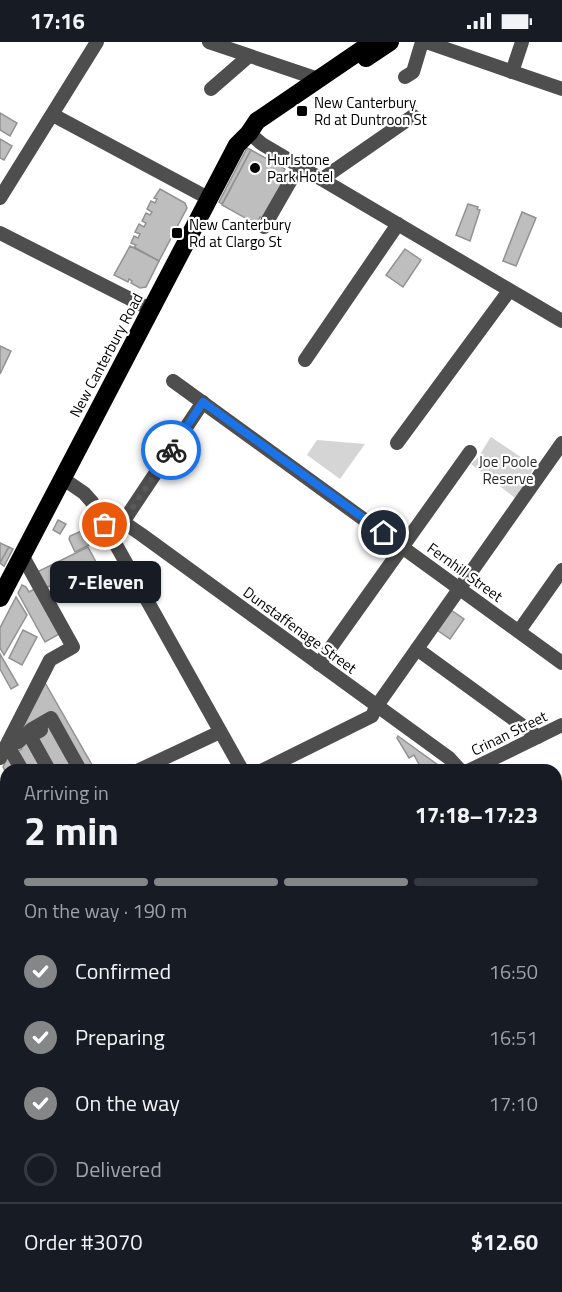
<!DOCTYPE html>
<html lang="en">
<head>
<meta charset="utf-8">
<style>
	body { margin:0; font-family:"Titillium Web",sans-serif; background:#20242c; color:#f1f3f6; height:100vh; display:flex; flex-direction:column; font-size:22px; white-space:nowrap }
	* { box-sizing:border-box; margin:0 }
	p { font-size:20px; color:#9ea1a6 }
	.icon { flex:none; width:33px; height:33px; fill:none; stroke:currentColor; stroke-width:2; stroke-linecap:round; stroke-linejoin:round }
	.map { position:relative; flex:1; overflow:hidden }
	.panel { position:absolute; left:0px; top:722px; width:562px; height:530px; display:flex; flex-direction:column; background:#171b24; border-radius:18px 18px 0 0; box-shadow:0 2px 4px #0004 }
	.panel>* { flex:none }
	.pin { position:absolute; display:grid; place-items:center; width:51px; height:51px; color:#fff; margin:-26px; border:3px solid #fff; border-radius:50%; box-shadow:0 2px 6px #0007 }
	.courier { position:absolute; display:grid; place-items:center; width:60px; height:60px; margin:-30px; border:4px solid #1a73e8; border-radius:50%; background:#fff; color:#222; box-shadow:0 2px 8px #0007 }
	.bubble { position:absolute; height:42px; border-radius:9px; background:#171b24; box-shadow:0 2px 4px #0004; font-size:20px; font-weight:700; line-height:42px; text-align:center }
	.summary em { font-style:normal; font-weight:700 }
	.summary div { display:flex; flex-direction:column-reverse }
	.summary { display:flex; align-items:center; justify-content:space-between; height:102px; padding:0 24px }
	h1 { font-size:39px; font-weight:700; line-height:45px }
	.bar { display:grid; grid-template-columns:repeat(4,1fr); gap:9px 6px; align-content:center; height:72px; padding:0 24px }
	.bar i { height:8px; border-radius:4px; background:#363941 }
	.bar .active { background:#858687 }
	.bar p { grid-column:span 4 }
	.line { display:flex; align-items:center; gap:15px; padding:0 24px; border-top:2px solid #363941 }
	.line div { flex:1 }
	ol { padding:0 24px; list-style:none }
	li { display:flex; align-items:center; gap:18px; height:66px }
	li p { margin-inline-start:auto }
	li .icon { padding:6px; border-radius:50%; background:#858687; color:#fff; stroke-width:4 }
	li:last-child { color:#9ea1a6 }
	li i { width:33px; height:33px; border:3px solid #363941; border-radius:50% }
	.status { display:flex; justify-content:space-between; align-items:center; height:42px; padding:0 30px; background:#171b24; direction:ltr }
	.status svg { height:16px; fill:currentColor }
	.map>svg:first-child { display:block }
	.green { fill:#d5d5d5 }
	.building { fill:#bebebe; stroke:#929292; stroke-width:1.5 }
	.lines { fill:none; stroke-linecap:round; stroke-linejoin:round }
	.minor { stroke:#4e4e4e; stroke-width:14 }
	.highway { stroke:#000; stroke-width:18 }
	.done { stroke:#595959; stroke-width:6; stroke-dasharray:0 10.8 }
	.route { stroke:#1a73e8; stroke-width:8 }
	.poi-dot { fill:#000; stroke:#fff; stroke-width:2 }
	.labels { text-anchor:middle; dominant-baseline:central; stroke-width:4.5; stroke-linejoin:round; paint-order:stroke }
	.poi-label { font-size:15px; fill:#000; stroke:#fff; text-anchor:start }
	.street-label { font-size:15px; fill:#000; stroke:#fff }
	.park-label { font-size:15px; fill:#2c2c2c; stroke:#fff }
</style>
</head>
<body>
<div class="status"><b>17:16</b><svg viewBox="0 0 49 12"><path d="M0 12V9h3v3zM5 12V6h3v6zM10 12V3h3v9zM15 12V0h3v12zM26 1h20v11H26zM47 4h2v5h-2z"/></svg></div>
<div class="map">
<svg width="562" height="1250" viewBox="0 0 562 1250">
	<rect width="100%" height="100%" fill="#fff"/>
	<g class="green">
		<path d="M 491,395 L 534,424 L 519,459 L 471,422 C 480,416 484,404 491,395 Z"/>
		<polygon points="317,398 365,402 340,437 307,413"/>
	</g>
	<g class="building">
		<polygon points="0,71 17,81 10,94 0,88"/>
		<polygon points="0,97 12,104 4,118 0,116"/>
		<polygon points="247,106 251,108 222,162 219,160"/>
		<polygon points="251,108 285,127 282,133 287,135 263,177 260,175 256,182 222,163"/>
		<polygon points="160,147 185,161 187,166 159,219 134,205 136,203 131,201 134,194 138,196 140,192 135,190 139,182 144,185 146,181 142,179 146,171 150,173 152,170 147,167 151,159 155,161 157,157 154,156"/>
		<polygon points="468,162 478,165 477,167 480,168 470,199 456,193"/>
		<polygon points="522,170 536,176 516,224 503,219"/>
		<polygon points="130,204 159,219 146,245 140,246 131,241 132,239 129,237 128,240 114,233"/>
		<polygon points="405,207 421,218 403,245 386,233"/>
		<polygon points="0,304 11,309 0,332"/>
		<polygon points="58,478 66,482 60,492 53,488"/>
		<polygon points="84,488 85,490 87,489 93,501 75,510 69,497 70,494"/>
		<polygon points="0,501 9,505 0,521"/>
		<polygon points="9,505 13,507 4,524 0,521"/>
		<polygon points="88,505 97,522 46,546 37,530"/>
		<polygon points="22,543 26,545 29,550 36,546 61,591 45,600 18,551"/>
		<polygon points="16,555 27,573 4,613 0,606 0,586"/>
		<polygon points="451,568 464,577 450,597 437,588"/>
		<polygon points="23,588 37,595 22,623 9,616"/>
		<polygon points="0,612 18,643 11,647 0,627"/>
		<polygon points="44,639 95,728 6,728 6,731 3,725 8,714 22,707 16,695"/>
		<polygon points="398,694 438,723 438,726 422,728 414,713 409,716 397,696"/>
		<polygon points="0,809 6,814 6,827 0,835"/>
		<polygon points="0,845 6,850 0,860"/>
		<polygon points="6,857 6,880 5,881 0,878 0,865"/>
		<polygon points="0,977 6,982 6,1000 0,994"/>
		<polygon points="0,1062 6,1066 6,1084 0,1079"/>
		<polygon points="0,1085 6,1090 6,1101 0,1096"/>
		<polygon points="5,1165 6,1166 6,1184 0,1177 0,1170"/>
		<polygon points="0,1180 6,1186 6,1196 2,1200 0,1198"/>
		<polygon points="6,1232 6,1245 14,1245 10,1250 4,1245 6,1243 0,1238"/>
		<polygon points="19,1245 35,1245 31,1250 14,1250"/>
		<polygon points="68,1245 85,1245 80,1250 73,1250"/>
		<polygon points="93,1245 107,1245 102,1250 88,1250"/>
		<polygon points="141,1245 164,1245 171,1250 145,1250 140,1246"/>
		<polygon points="197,1245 213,1245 215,1250 198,1250"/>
	</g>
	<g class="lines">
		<g class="minor">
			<polyline points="209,0 318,37"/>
			<polyline points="426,0 562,47"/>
			<polyline points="512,30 522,0"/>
			<polyline points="405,35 413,30 422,0"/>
			<polyline points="211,47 249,14"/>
			<polyline points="53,73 208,156"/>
			<polyline points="249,91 262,102 562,279"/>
			<polyline points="322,137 413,74"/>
			<polyline points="0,156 97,0"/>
			<polyline points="264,185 299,124"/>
			<polyline points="0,191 150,267"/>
			<polyline points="305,318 398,182"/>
			<polyline points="173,339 562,621"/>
			<polyline points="397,401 509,249"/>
			<polyline points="62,436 84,451 92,460 242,728"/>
			<polyline points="100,474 113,473 142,493 449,716 460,728"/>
			<polyline points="123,480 203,360"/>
			<polyline points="519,589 562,528"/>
			<polyline points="417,607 538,695"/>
			<polyline points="319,622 470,410"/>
			<polyline points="41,688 30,694 49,728"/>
			<polyline points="0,716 50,618 73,605 22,513"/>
			<polyline points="22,728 12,711 6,705 18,700 32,687 51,676 80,728"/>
			<polyline points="139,728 220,690"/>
			<polyline points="263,728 372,674 376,665 562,401"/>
			<polyline points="470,728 562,683"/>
			<polyline points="556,802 562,806"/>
			<polyline points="556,853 562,850"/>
			<polyline points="0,901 6,903"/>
			<polyline points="0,932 6,925"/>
			<polyline points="556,1027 562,1024"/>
			<polyline points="0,1138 6,1131"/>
			<polyline points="556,1186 562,1178"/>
			<polyline points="114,1250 119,1245"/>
			<polyline points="372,1250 372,1245"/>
			<polyline points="518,1250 521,1245"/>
		</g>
		<g class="highway">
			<polyline points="366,16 390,0"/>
			<polyline points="0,556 237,103 249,91 257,79 373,0"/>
			<polyline points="0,762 6,773"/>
			<polyline points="251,1245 253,1250"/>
		</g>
	</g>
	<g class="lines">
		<polyline class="done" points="105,483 100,474 113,473 123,480 171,408"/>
		<polyline class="route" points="171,408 203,360 384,491"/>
	</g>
	<g class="poi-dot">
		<rect x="296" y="63" width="12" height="12" rx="3"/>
		<circle cx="255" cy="126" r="6"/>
		<rect x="171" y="185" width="12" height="12" rx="3"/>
	</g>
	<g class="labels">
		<g class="poi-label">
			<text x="314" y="60">New Canterbury<tspan x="314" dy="17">Rd at Duntroon St</tspan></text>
			<text x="267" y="117">Hurlstone<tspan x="267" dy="17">Park Hotel</tspan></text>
			<text x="189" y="182">New Canterbury<tspan x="189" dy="17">Rd at Clargo St</tspan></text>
		</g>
		<g class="street-label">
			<text transform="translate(106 313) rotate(-62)">New Canterbury Road</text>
			<text transform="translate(465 530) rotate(36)">Fernhill Street</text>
			<text transform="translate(300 588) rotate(36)">Dunstaffenage Street</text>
			<text transform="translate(509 691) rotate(-26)">Crinan Street</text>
		</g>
		<g class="park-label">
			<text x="508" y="419">Joe Poole<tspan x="508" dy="17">Reserve</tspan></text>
		</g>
	</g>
</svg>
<div class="pin" style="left:105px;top:483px;background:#ea580c"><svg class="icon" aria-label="bag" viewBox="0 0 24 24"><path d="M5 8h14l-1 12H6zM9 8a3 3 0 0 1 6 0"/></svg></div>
<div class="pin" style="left:384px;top:491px;background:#1f2937"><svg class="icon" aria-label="home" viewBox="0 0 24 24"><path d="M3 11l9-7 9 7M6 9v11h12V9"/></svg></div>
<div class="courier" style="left:171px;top:408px"><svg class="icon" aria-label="bike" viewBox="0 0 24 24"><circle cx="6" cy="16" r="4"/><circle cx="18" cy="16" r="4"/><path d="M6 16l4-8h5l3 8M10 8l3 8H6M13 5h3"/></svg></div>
<div class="bubble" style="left:50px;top:519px;width:111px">7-Eleven</div>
<section class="panel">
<div class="summary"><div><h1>2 min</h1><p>Arriving in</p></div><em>17:18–17:23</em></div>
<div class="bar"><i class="active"></i><i class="active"></i><i class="active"></i><i></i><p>On the way · 190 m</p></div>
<ol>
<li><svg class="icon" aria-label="check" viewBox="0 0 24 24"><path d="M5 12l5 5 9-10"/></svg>Confirmed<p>16:50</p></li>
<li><svg class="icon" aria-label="check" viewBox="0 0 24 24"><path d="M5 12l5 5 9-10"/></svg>Preparing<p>16:51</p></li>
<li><svg class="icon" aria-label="check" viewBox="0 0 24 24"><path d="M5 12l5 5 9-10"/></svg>On the way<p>17:10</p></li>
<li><i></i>Delivered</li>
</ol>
<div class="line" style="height:78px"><div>Order #3070</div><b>$12.60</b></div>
</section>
</div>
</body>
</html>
